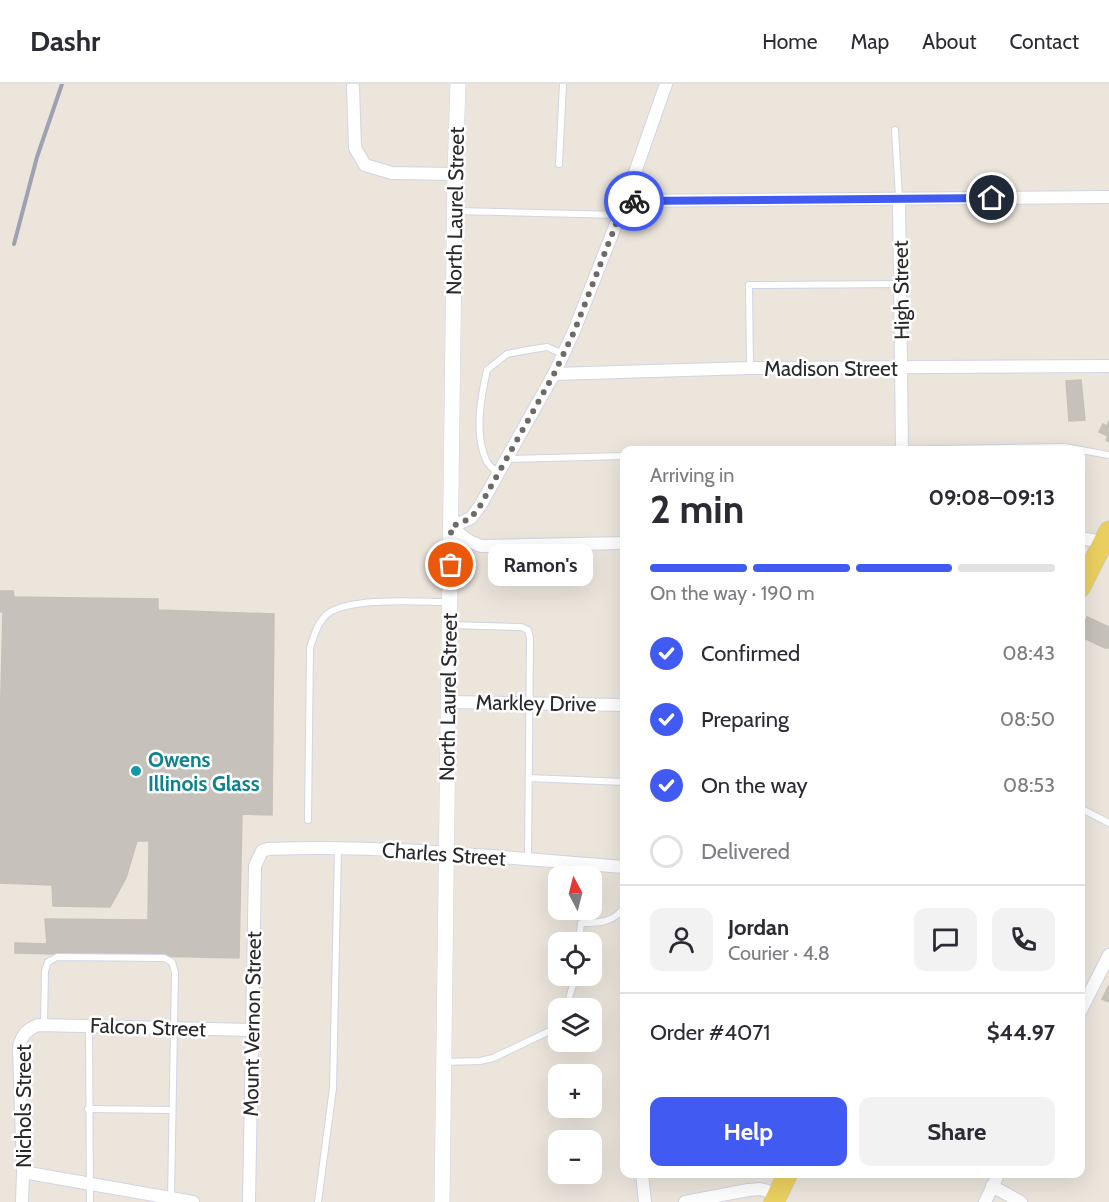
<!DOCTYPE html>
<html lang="en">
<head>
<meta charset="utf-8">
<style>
	body { margin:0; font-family:Cabin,sans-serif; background:#f2f2f3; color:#2b2b33; height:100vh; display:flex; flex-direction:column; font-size:22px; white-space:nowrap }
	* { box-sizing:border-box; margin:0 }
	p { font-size:20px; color:#7c7c81 }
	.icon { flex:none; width:33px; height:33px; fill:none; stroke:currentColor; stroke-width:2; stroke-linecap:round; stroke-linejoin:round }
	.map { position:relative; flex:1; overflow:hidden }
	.side { position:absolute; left:620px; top:362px; width:465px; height:732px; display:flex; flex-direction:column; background:#fff; border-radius:12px; box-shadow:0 6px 24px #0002 }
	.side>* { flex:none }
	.needle { width:39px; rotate:353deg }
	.fabs { position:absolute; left:548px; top:782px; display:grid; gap:12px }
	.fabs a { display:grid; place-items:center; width:54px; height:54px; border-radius:12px; background:#fff; box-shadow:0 6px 24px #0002; font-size:30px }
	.pin { position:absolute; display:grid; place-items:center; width:51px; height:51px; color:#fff; margin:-26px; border:3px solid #fff; border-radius:50%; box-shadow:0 2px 6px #0007 }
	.courier { position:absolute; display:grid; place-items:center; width:60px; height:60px; margin:-30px; border:4px solid #415bf2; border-radius:50%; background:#fff; color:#222; box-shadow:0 2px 8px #0007 }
	.bubble { position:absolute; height:42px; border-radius:12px; background:#fff; box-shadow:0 6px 24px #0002; font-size:20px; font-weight:800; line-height:42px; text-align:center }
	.overview em { font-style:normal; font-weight:800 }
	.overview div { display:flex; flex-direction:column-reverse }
	.overview { display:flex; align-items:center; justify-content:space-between; height:102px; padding:0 30px }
	h1 { font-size:39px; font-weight:800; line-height:45px }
	.bar { display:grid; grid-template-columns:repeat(4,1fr); gap:9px 6px; align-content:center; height:72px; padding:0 30px }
	.bar i { height:8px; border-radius:4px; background:#e1e1e2 }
	.bar .selected { background:#415bf2 }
	.bar p { grid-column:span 4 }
	.line { display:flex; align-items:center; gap:15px; padding:0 30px; border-top:2px solid #e1e1e2 }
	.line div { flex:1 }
	.round { display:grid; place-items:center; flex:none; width:63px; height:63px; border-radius:12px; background:#f2f2f3 }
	ol { padding:0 30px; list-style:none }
	li { display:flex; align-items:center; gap:18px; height:66px }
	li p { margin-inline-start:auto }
	li .icon { padding:6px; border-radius:50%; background:#415bf2; color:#fff; stroke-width:4 }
	li:last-child { color:#7c7c81 }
	li i { width:33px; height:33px; border:3px solid #e1e1e2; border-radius:50% }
	.cta { display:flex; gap:12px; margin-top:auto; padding:12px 30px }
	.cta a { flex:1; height:69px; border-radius:12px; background:#415bf2; color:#fff; font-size:24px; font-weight:800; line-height:69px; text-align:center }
	.cta a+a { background:#f2f2f3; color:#2b2b33 }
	header { display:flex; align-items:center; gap:36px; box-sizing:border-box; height:84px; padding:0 30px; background:#fff; border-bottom:2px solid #e1e1e2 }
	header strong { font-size:28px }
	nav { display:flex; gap:33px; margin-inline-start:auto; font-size:21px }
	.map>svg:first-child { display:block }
	.building { fill:#c6c2bb; stroke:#c6c1b6; stroke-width:1.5 }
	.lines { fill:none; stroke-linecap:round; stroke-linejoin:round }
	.service-casing { stroke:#d1d4e2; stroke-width:8 }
	.minor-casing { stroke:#d1d4e2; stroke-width:14 }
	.tertiary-casing { stroke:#d1d4e2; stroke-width:16 }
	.primary-casing { stroke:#c7c7c7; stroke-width:21 }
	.service { stroke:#fff; stroke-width:6 }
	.minor { stroke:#fff; stroke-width:12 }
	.tertiary { stroke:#fff; stroke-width:15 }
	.primary { stroke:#ebd061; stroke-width:20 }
	.rail { stroke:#9fa1b3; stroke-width:4 }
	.done { stroke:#6d6b68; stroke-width:6; stroke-dasharray:0 10.8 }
	.route { stroke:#415bf2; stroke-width:8 }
	.culture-dot { fill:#0f9aa8; stroke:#fff; stroke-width:2 }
	.labels { text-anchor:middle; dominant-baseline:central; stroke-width:5; stroke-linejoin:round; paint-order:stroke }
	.street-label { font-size:21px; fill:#292929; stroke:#fff }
	.culture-label { font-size:21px; font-weight:bold; fill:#0d838f; stroke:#fff; text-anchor:start }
</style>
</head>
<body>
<header>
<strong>Dashr</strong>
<nav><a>Home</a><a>Map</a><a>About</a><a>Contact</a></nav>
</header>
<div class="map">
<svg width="1109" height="1118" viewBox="0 0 1109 1118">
	<rect width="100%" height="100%" fill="#ebe5dc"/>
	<g class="building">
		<polygon points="1081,296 1085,336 1069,337 1066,297"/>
		<polygon points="1109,337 1109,358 1106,356 1108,352 1099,348 1103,340 1107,342"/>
		<polygon points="0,507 13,507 14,513 158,515 158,526 274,530 272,731 242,730 239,874 15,869 15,859 47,860 45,835 148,836 149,757 137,757 126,794 110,823 53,822 52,801 0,799 0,645 3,528 0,528"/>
		<polygon points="1087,533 1109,543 1109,564 1105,564 1080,552"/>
		<polygon points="1109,901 1109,918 1102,915"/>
	</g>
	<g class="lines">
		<defs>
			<g id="service">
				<polyline points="895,46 899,114"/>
				<polyline points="559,80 563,0"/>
				<polyline points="455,127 619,131"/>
				<polyline points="750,284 749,201 901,200"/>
				<polyline points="877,366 1064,363 1109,371"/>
				<polyline points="508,375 624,372"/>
				<path d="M 498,390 C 495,386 488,381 486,376 C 474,349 481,313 487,286 L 507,270 L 528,266 L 547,263 L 563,270"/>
				<polyline points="450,541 521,543 528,546 530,554 528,775"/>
				<polyline points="529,694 624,698"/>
				<polyline points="1080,724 1109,739"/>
				<path d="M 308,736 L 310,564 C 314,551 318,536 330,528 C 355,513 419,518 449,518"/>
				<path d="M 579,858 L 581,839 C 598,839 614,839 624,823"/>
				<polyline points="566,924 576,891"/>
				<polyline points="44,941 45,887 48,878 57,873 164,874 172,878 175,888 171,1114"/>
				<polyline points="89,942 90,1118"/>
				<polyline points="444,978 480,977 493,974 558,943"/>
				<polyline points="88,1025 172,1026"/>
				<polyline points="318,1118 333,1004 338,764"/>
			</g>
			<g id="minor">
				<polyline points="353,3 355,64 365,81 392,89 455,90"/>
				<polyline points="899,115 902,366"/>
				<polyline points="625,117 1109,113"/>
				<polyline points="554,290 750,284 1109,282"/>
				<polyline points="1080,454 1103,458"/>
				<polyline points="624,459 481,462 469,457 451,443 471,434 480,422 554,290 574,247 625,117 666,0"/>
				<polyline points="449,618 624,621"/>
				<polyline points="1080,928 1109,871"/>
				<polyline points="23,1088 193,1118"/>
				<polyline points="642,1089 645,1118"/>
				<polyline points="992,1102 1021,1118"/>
				<path d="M 22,1118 L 23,1088 L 19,963 C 22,951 26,946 38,941 L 252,946"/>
				<path d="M 249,1118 L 255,782 L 262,767 L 268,765 C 387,760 506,774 624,783"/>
				<polyline points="685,1118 748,1106 760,1105 778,1110"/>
				<polyline points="985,1118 999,1089"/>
			</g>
			<polyline id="tertiary" points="442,1118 455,90 458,0"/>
			<g id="primary">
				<polyline points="1080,504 1109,447"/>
				<polyline points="774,1118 788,1089"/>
			</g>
		</defs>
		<use href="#service" class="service-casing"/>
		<use href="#minor" class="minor-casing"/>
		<use href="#tertiary" class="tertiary-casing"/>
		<use href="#primary" class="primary-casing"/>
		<use href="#service" class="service"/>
		<use href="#minor" class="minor"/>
		<use href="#tertiary" class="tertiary"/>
		<use href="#primary" class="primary"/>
		<polyline class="rail" points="14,160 37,73 62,0"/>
	</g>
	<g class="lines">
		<polyline class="done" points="451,481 451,443 471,434 480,422 554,290 574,248 625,117 634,117"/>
		<polyline class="route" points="634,117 992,114"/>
	</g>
	<circle class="culture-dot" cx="136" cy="687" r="6"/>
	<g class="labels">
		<g class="street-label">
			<text transform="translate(455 127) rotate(-89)">North Laurel Street</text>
			<text transform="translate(901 206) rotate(-91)">High Street</text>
			<text x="831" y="284">Madison Street</text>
			<text transform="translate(448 613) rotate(-89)">North Laurel Street</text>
			<text transform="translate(536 619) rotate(1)">Markley Drive</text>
			<text transform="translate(444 770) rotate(4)">Charles Street</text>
			<text transform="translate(252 940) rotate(-89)">Mount Vernon Street</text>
			<text transform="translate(148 943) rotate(2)">Falcon Street</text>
			<text transform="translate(23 1022) rotate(-90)">Nichols Street</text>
		</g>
		<g class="culture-label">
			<text x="148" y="675">Owens<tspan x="148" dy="24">Illinois Glass</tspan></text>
		</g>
	</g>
</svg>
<div class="fabs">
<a><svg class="needle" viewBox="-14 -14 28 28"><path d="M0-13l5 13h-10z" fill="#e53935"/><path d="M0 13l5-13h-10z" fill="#7c7c81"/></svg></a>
<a><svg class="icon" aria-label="locate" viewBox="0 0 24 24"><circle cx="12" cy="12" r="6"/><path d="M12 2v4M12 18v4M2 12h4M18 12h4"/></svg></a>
<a><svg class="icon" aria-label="layers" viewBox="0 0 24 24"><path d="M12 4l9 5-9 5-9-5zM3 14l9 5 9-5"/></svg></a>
<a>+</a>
<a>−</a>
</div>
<div class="pin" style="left:451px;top:481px;background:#ea580c"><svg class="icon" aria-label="bag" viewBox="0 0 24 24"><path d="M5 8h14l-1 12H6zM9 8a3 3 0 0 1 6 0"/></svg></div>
<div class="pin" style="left:992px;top:114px;background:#1f2937"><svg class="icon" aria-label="home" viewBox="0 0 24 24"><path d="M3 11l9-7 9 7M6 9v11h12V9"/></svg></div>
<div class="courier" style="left:634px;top:117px"><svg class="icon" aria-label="bike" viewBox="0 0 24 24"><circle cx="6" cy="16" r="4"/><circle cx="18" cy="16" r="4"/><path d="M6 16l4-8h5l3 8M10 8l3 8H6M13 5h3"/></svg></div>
<div class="bubble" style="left:488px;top:460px;width:105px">Ramon's</div>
<section class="side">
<div class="overview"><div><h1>2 min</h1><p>Arriving in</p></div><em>09:08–09:13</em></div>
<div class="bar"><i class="selected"></i><i class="selected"></i><i class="selected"></i><i></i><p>On the way · 190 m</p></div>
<ol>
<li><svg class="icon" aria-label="check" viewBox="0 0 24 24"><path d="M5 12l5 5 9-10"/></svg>Confirmed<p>08:43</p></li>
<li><svg class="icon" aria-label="check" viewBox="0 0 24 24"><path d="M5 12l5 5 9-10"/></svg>Preparing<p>08:50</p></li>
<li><svg class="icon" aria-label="check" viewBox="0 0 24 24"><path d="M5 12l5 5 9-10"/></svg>On the way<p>08:53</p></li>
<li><i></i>Delivered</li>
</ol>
<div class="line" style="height:108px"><a class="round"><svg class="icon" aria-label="person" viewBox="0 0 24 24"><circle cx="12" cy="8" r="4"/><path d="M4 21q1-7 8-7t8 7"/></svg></a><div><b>Jordan</b><p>Courier · 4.8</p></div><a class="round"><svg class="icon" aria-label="chat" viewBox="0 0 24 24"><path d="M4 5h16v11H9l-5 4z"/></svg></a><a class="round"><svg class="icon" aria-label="phone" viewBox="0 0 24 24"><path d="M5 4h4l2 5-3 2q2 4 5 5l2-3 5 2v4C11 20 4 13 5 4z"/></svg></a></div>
<div class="line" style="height:78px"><div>Order #4071</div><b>$44.97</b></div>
<div class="cta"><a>Help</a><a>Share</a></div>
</section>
</div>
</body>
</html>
